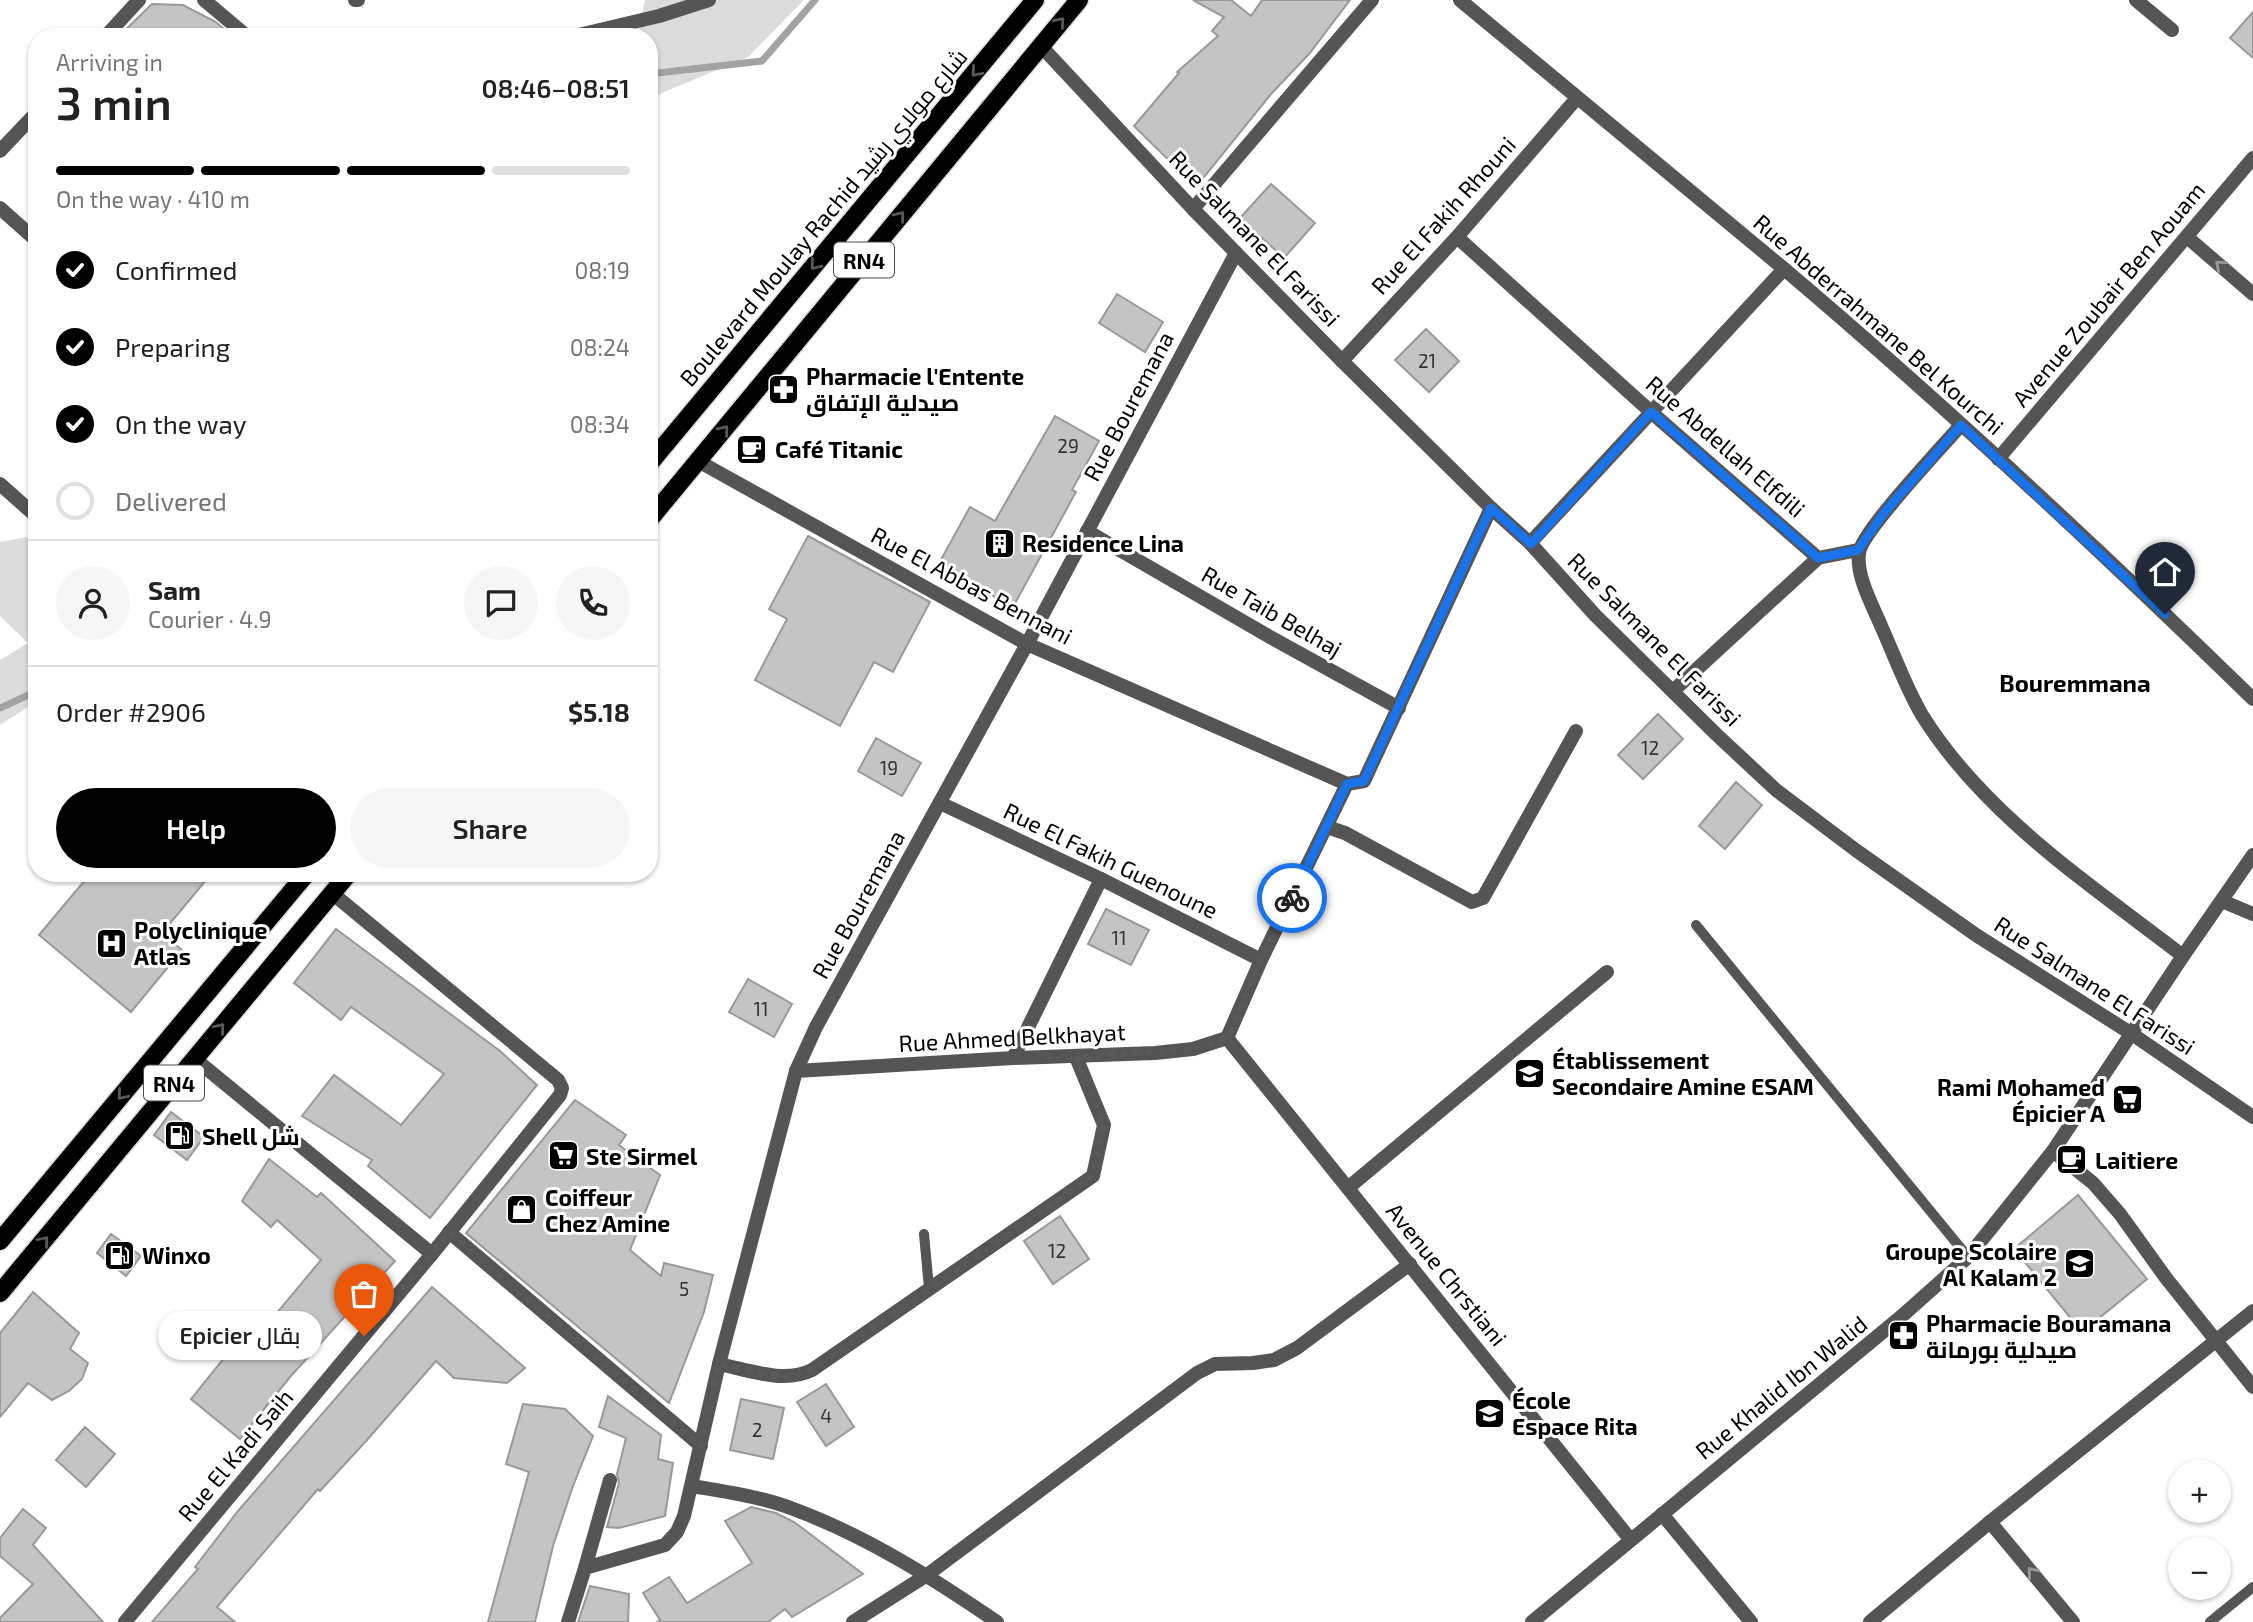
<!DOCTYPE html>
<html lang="en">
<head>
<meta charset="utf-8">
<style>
	body { margin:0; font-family:"Exo 2",Cairo,sans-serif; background:#f6f6f6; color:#222; height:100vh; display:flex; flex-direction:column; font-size:26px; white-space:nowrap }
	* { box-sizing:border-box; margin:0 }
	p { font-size:23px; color:#767676 }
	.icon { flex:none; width:38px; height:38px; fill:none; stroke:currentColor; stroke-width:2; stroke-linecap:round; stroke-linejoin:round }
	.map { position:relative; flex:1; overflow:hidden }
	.drawer { position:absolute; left:28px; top:28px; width:630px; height:854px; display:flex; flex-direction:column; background:#fff; border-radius:28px; box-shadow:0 2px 5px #0004 }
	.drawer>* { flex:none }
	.buttons { position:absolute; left:2168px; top:1460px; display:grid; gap:14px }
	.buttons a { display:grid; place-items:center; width:63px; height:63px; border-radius:50%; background:#fff; box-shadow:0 2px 5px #0004; font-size:35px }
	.pin { position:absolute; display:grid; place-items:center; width:60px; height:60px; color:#fff; margin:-72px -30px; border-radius:50% 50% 50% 0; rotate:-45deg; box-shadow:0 0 7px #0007 }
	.pin .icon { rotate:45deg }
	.courier { position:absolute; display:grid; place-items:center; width:70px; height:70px; margin:-35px; border:5px solid #1a73e8; border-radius:50%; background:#fff; color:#222; box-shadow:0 2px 9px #0007 }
	.bubble { position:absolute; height:49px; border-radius:24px; background:#fff; box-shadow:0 2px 5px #0004; font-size:23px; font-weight:600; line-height:49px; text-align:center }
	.headline em { font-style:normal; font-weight:600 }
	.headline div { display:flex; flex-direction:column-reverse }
	.headline { display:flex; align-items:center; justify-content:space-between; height:119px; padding:0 28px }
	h1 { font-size:46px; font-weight:600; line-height:52px }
	.bar { display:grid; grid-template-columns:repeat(4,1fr); gap:10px 7px; align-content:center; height:84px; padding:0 28px }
	.bar i { height:9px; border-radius:5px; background:#e0e0e0 }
	.bar .active { background:#000 }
	.bar p { grid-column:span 4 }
	.line { display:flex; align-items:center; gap:18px; padding:0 28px; border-top:2px solid #e0e0e0 }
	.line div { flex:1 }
	.round { display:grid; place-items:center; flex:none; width:74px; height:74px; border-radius:37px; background:#f6f6f6 }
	ol { padding:0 28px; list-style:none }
	li { display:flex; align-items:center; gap:21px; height:77px }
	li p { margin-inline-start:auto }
	li .icon { padding:7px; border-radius:50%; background:#000; color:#fff; stroke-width:4 }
	li:last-child { color:#767676 }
	li i { width:38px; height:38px; border:4px solid #e0e0e0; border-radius:50% }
	.primary-button { display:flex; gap:14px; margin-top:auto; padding:14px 28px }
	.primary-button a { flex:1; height:80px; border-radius:42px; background:#000; color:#fff; font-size:28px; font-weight:600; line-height:80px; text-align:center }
	.primary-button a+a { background:#f6f6f6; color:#222 }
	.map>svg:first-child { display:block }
	.green { fill:#dcdcdc }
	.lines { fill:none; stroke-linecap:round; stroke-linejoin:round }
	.stream { stroke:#a3a3a3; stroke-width:7 }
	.building { fill:#c4c4c4; stroke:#999; stroke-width:2 }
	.primary-casing { stroke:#dbdbdb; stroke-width:21 }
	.lane { stroke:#555; stroke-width:10 }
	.street { stroke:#555; stroke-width:14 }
	.primary { stroke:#000; stroke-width:18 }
	.oneway { stroke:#595959 }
	.oneway2 { stroke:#999 }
	.done { stroke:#595959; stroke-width:7; stroke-dasharray:0 12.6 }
	.route { stroke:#1a73e8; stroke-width:9 }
	.labels { text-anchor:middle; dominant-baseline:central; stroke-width:6; stroke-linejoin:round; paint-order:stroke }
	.number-label { font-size:19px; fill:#313131 }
	.shield { fill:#fff; stroke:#4c4c4c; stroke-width:2 }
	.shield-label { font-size:21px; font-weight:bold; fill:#000 }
	.street-label { font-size:23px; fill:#000; stroke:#fff }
	.poi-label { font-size:23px; font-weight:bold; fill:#000; stroke:#fff; text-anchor:start }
	.neighbourhood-label { font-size:24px; font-weight:bold; fill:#000; stroke:#fff }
</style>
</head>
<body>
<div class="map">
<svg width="2253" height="1622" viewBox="0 0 2253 1622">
	<rect width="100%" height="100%" fill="#fff"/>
	<g class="green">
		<polygon points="645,0 804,0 748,57 664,92 649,101 649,37 610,37 639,30"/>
		<polygon points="26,537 37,544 37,701 0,725 0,660 28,643 0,616 0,542"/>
	</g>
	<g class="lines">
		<g class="stream">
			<polyline points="649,74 762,61 815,0"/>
			<polyline points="0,708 37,691"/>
		</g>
	</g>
	<g class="building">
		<polygon points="1193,0 1231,0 1251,16 1262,0 1350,0 1309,54 1271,94 1196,187 1134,126 1179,73 1177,72 1218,36 1212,31 1224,17"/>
		<polygon points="152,4 183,5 216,22 233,37 118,37"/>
		<polygon points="2253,12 2253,58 2230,38"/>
		<polygon points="1271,184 1315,223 1284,258 1240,218"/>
		<polygon points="1117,294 1163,322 1145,352 1099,323"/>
		<polygon points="1426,329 1459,361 1429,392 1395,360"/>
		<polygon points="1055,416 1099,441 1072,490 1076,492 1013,607 938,565 970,507 995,521"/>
		<polygon points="808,536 930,602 893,672 874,662 840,726 755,680 787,619 769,609"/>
		<polygon points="1658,714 1683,739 1643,779 1618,755"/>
		<polygon points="876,738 921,763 902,796 858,771"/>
		<polygon points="1736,782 1762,805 1725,849 1699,826"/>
		<polygon points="91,873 212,873 162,933 182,950 131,1012 39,935"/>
		<polygon points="1106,909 1149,930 1131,965 1088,944"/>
		<polygon points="336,929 500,1051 537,1085 430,1218 368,1166 372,1160 302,1116 334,1075 401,1125 444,1074 351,1007 341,1020 294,983"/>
		<polygon points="748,979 792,1004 774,1037 729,1012"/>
		<polygon points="575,1100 626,1135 619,1145 660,1175 630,1250 661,1276 664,1263 713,1275 704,1312 669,1403 466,1233"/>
		<polygon points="171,1112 204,1137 187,1160 154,1135"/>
		<polygon points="269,1159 317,1197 321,1193 395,1261 290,1377 240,1439 191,1399 241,1337 250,1345 321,1260 277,1220 271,1227 242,1201"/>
		<polygon points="2078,1195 2147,1279 2082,1332 2014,1249"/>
		<polygon points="1060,1216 1089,1259 1053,1284 1024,1241"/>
		<polygon points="111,1234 141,1256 126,1276 97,1253"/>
		<polygon points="432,1287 525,1368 507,1383 454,1378 436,1361 367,1440 320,1491 318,1489 217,1607 235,1622 152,1622 198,1569 195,1567 238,1511"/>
		<polygon points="33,1292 79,1333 70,1349 88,1363 82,1379 69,1391 52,1400 28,1383 0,1417 0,1333"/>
		<polygon points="826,1384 854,1427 826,1446 797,1402"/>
		<polygon points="608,1396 661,1435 658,1459 673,1463 665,1516 619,1528 607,1527 619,1483 617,1474 626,1438 599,1427"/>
		<polygon points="741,1399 784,1408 773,1459 730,1450"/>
		<polygon points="523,1404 565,1409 593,1436 573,1486 553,1546 535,1622 488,1622 529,1472 506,1464"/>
		<polygon points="85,1427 115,1454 86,1487 56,1460"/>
		<polygon points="751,1507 776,1513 794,1522 863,1574 792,1617 785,1609 768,1622 657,1622 660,1620 643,1593 669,1577 687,1603 752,1563 725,1521"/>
		<polygon points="23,1509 46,1528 33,1545 103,1622 0,1622 0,1618 33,1584 0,1556 0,1538"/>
		<polygon points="590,1586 629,1594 628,1622 578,1622"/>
	</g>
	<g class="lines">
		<defs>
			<g id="primary">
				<polyline points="649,464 1035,0"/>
				<polyline points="649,520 1079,0"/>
				<polyline points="0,1241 307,873"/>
				<polyline points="0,1293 349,873"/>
			</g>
		</defs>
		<use href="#primary" class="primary-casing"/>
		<g class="lane">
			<polyline points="1696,925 1968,1257"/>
			<polyline points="924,1234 929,1288"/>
			<polyline points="2210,1622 2253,1587"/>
		</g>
		<g class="street">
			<polyline points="204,0 248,37"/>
			<polyline points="355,0 358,0"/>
			<path d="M 1460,0 C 1567,90 1676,178 1783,268 C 1945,405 2101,551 2253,699"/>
			<polyline points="2136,0 2172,30"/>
			<polyline points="105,37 139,0"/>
			<polyline points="570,37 659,16 709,0"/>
			<polyline points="1040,45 1193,209 1342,361 1491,508 1530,543 1595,615 1717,735 1776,790 1857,851 1976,935 2132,1034 2253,1117"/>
			<polyline points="0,151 37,112"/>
			<polyline points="0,208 37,241"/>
			<polyline points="1193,209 1372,0"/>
			<polyline points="1457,237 1651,412 1818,558"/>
			<polyline points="2187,237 2253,294"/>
			<polyline points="1342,361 1457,237 1577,98"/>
			<path d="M 1961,425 C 1943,446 1861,532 1859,553 C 1856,577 1873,606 1882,628 C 1895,657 1906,688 1922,715 C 1984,815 2091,885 2183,956"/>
			<polyline points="1998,459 2253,158"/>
			<polyline points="698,461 1027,644 1347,784"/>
			<polyline points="0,484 37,517"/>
			<polyline points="1087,531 1270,637 1399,708"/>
			<polyline points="1530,543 1784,269"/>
			<polyline points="1818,558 1858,550"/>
			<polyline points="1673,691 1818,558"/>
			<polyline points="940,803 1101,879 1261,960"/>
			<polyline points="1327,827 1345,833 1472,902 1483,898 1576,731"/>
			<polyline points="2222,901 2253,914"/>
			<polyline points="1227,1038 1630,1539"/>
			<polyline points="1227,1038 1261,960 1347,784 1364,781 1491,508"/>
			<polyline points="1013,1058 1101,879"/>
			<polyline points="195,1059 432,1254"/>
			<polyline points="796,1071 1013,1058 1155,1053 1193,1049 1227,1038"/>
			<polyline points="2053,1151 2093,1183 2120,1214 2166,1278 2253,1387"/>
			<polyline points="1349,1187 1607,972"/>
			<polyline points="449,1232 701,1446"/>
			<path d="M 719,1364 C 749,1370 784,1384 812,1370 L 1093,1176 L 1104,1125 L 1076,1057"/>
			<path d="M 692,1486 C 727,1492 763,1497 796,1510 C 868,1537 934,1579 997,1622"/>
			<polyline points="1662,1514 1751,1622"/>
			<polyline points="1990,1522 2073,1622"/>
			<polyline points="585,1568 610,1480"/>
			<polyline points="125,1622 432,1254 560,1095 562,1088 558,1080 332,893"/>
			<polyline points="568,1622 585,1568 665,1545 677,1532 684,1516 719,1364 796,1071 816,1027 1027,644 1236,253"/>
			<polyline points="853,1622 927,1575 1197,1373 1215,1364 1253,1363 1274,1360 1297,1348 1410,1264"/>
			<polyline points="1532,1622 1902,1316 1968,1257 2053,1151 2183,956 2253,855"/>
			<polyline points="1870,1622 1990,1522 2253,1311"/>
		</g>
		<use href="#primary" class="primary"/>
	</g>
	<defs><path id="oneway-chevron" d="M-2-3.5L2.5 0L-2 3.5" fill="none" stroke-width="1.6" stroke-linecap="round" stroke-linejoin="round" transform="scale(1.75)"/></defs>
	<g class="oneway">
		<use href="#oneway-chevron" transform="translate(1060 22) rotate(-49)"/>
		<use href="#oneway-chevron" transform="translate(976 72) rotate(130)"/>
		<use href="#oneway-chevron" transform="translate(900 216) rotate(-51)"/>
		<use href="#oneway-chevron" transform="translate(815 265) rotate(130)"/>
		<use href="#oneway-chevron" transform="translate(724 430) rotate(-51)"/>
		<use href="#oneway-chevron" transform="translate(220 1028) rotate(-50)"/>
		<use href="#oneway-chevron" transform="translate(122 1095) rotate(130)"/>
		<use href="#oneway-chevron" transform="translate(44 1241) rotate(-50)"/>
	</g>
	<g class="oneway2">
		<use href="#oneway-chevron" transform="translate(2220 265) rotate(-139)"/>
		<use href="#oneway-chevron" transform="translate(2032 1572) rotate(-130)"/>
	</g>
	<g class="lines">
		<path class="done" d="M 364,1336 L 449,1232 L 701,1446 L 719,1364 C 749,1370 784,1384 812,1370 L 1093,1176 L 1104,1125 L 1076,1057 L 1193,1049 L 1227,1038 L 1261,960 L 1292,898"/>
		<polyline class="route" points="1292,898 1347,784 1364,781 1491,508 1531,544 1651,412 1818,558 1858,550 1884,513 1961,425 2165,614"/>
	</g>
	<defs>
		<symbol id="pharmacy-square" viewBox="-11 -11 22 22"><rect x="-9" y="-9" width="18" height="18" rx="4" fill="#000" stroke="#fff"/><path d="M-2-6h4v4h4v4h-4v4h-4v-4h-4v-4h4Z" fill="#fff"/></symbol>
		<symbol id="cafe-square" viewBox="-11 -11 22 22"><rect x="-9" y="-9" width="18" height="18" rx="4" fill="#000" stroke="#fff"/><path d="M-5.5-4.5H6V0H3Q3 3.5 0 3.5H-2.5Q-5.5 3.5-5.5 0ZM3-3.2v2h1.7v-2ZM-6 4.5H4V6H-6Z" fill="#fff"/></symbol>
		<symbol id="building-square" viewBox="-11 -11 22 22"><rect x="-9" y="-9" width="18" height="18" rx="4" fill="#000" stroke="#fff"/><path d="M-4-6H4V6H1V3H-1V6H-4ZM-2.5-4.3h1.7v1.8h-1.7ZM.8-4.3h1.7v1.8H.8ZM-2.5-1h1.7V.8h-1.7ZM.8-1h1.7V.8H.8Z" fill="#fff"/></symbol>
		<symbol id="hospital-square" viewBox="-11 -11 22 22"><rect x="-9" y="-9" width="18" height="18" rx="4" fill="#000" stroke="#fff"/><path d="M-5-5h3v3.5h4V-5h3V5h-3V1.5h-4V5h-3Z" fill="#fff"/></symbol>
		<symbol id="school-square" viewBox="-11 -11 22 22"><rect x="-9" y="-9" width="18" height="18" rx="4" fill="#000" stroke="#fff"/><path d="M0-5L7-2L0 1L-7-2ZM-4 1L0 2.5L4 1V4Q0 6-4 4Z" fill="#fff"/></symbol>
		<symbol id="supermarket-square" viewBox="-11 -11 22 22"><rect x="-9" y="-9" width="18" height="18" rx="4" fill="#000" stroke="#fff"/><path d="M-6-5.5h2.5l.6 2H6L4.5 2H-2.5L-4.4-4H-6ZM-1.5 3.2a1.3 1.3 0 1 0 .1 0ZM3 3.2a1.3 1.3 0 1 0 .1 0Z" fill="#fff"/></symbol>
		<symbol id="fuel-square" viewBox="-11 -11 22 22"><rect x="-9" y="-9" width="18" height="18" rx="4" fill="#000" stroke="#fff"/><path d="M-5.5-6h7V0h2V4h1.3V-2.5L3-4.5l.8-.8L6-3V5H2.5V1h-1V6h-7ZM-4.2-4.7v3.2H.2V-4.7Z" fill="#fff"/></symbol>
		<symbol id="shop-square" viewBox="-11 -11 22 22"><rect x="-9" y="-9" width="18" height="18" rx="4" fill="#000" stroke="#fff"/><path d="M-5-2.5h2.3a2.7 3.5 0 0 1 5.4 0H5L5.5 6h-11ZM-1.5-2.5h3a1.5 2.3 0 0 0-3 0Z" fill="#fff"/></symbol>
	</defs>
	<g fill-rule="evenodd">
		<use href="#pharmacy-square" x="766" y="372" width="35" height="35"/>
		<use href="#cafe-square" x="734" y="432" width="35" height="35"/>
		<use href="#building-square" x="982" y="526" width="35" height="35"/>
		<use href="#hospital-square" x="94" y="926" width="35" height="35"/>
		<use href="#school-square" x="1512" y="1056" width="35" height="35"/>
		<use href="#supermarket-square" x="2110" y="1082" width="35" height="35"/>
		<use href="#fuel-square" x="162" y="1118" width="35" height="35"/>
		<use href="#supermarket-square" x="546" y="1138" width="35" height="35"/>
		<use href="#cafe-square" x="2054" y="1142" width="35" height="35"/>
		<use href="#shop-square" x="504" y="1192" width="35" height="35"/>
		<use href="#fuel-square" x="102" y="1238" width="35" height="35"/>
		<use href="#school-square" x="2062" y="1246" width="35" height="35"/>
		<use href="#pharmacy-square" x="1886" y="1318" width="35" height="35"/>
		<use href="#school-square" x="1472" y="1396" width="35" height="35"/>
	</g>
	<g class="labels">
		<g class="number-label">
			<text x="1427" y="360">21</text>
			<text x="1068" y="445">29</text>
			<text x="1650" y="747">12</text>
			<text x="889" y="767">19</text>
			<text x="1119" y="937">11</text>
			<text x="761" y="1008">11</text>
			<text x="1057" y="1250">12</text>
			<text x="684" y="1288">5</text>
			<text x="826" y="1415">4</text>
			<text x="757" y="1429">2</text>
		</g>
		<g class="shield">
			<rect x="834" y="242.5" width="60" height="35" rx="5"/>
			<rect x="144" y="1065.5" width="60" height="35" rx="5"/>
		</g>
		<g class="shield-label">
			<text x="864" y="260">RN4</text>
			<text x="174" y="1083">RN4</text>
		</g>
		<g class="street-label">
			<text transform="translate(1443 215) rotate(-48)">Rue El Fakih Rhouni</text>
			<text transform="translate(823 217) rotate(-50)">Boulevard Moulay Rachid شارع مولاي رشيد</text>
			<text transform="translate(1255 238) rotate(46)">Rue Salmane El Farissi</text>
			<text transform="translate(2108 294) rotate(-50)">Avenue Zoubair Ben Aouam</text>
			<text transform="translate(1879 324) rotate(41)">Rue Abderrahmane Bel Kourchi</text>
			<text transform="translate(1128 406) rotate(-62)">Rue Bouremana</text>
			<text transform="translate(1726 446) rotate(41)">Rue Abdellah Elfdili</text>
			<text transform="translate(972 585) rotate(28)">Rue El Abbas Bennani</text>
			<text transform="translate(1272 611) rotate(30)">Rue Taib Belhaj</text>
			<text transform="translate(1655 639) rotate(45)">Rue Salmane El Farissi</text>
			<text transform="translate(1111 860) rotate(26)">Rue El Fakih Guenoune</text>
			<text transform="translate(858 904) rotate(-61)">Rue Bouremana</text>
			<text transform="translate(2095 985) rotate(33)">Rue Salmane El Farissi</text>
			<text transform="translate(1012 1037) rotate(-3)">Rue Ahmed Belkhayat</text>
			<text transform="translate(1447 1274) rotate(51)">Avenue Chrstiani</text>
			<text transform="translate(1781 1387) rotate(-39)">Rue Khalid Ibn Walid</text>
			<text transform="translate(235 1455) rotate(-50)">Rue El Kadi Saih</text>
		</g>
		<g class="poi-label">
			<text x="806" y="376">Pharmacie l'Entente<tspan x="806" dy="26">صيدلية الإتفاق</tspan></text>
			<text x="775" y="449">Café Titanic</text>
			<text x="1022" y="543">Residence Lina</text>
			<text x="134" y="930">Polyclinique<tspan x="134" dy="26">Atlas</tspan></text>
			<text x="1552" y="1060">Établissement<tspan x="1552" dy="26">Secondaire Amine ESAM</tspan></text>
			<text x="2105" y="1087" text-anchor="end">Rami Mohamed<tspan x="2105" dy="26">Épicier A</tspan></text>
			<text x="202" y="1136">Shell شل</text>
			<text x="586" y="1156">Ste Sirmel</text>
			<text x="2095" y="1160">Laitiere</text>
			<text x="545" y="1197">Coiffeur<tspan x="545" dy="26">Chez Amine</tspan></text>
			<text x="2057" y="1251" text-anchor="end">Groupe Scolaire<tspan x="2057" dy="26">Al Kalam 2</tspan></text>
			<text x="142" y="1255">Winxo</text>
			<text x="1926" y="1323">Pharmacie Bouramana<tspan x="1926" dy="26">صيدلية بورمانة</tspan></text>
			<text x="1512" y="1400">École<tspan x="1512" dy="26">Espace Rita</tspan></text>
		</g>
		<g class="neighbourhood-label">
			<text x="2075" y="682">Bouremmana</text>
		</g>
	</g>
</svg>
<div class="buttons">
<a>+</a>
<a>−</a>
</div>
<div class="pin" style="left:364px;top:1336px;background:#ea580c"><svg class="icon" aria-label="bag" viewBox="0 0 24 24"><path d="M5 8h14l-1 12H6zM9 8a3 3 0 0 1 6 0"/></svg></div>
<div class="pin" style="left:2165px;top:614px;background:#1f2937"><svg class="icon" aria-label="home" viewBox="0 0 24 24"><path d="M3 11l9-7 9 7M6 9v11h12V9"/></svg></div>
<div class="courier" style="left:1292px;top:898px"><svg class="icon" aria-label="bike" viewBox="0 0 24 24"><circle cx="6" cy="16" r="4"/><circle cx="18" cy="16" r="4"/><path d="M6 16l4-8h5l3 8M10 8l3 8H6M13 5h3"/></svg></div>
<div class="bubble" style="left:158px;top:1311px;width:164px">Epicier بقال</div>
<section class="drawer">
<div class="headline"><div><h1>3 min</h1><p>Arriving in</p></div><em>08:46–08:51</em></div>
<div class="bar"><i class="active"></i><i class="active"></i><i class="active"></i><i></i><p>On the way · 410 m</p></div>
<ol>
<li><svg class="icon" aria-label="check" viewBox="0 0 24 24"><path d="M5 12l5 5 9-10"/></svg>Confirmed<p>08:19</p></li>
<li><svg class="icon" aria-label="check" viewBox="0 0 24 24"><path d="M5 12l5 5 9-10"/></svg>Preparing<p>08:24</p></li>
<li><svg class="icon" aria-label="check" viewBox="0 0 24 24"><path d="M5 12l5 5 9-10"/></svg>On the way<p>08:34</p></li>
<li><i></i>Delivered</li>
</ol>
<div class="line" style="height:126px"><a class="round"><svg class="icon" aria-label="person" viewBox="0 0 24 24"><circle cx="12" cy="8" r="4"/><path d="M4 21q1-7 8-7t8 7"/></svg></a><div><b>Sam</b><p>Courier · 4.9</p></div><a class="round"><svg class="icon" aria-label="chat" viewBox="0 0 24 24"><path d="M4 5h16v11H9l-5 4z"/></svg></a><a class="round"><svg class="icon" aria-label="phone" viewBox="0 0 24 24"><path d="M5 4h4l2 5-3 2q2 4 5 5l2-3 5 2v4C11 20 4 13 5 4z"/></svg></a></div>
<div class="line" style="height:91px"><div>Order #2906</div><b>$5.18</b></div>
<div class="primary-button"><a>Help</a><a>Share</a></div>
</section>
</div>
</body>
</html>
